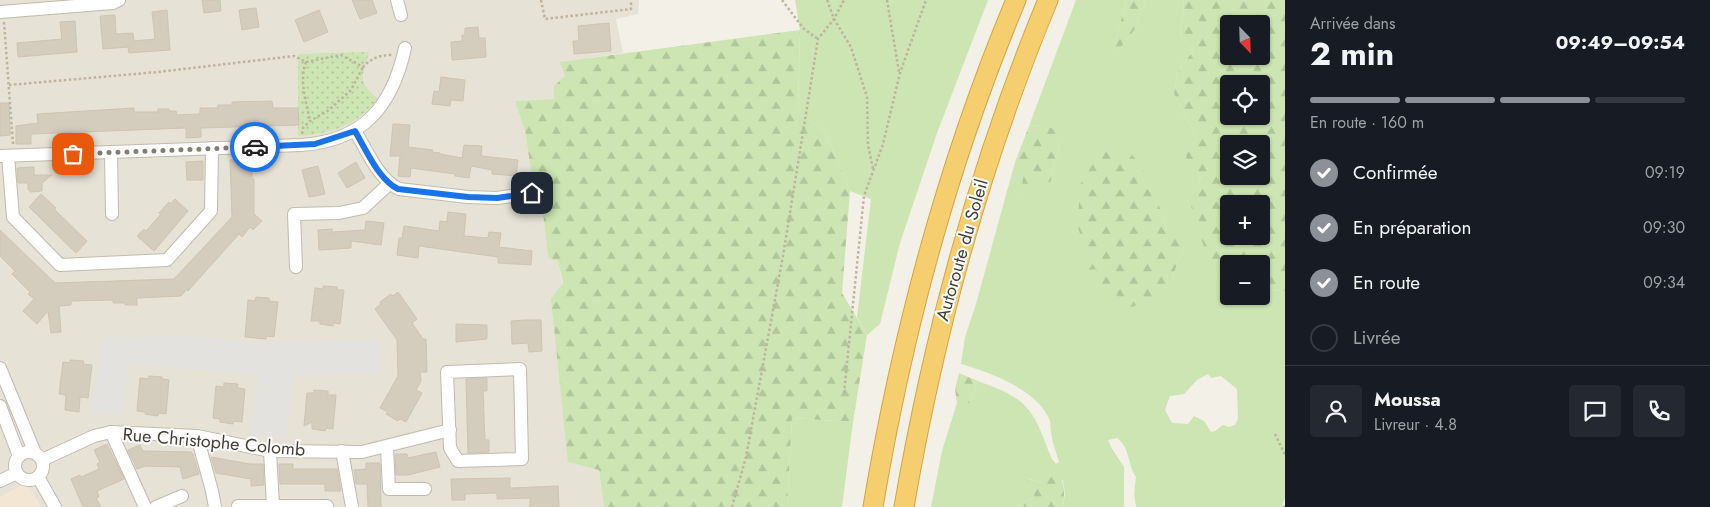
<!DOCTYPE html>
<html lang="fr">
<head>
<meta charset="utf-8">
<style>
	body { margin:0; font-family:Jost,sans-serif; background:#242831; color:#f1f3f6; height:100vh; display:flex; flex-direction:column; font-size:19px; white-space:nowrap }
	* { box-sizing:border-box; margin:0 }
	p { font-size:16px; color:#9ea1a6 }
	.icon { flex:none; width:28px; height:28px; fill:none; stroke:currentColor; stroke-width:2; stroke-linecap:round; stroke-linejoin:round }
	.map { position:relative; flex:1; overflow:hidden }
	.side { display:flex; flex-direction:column; background:#171b24; width:425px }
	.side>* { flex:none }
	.needle { width:32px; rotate:157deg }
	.tools { position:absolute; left:1220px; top:15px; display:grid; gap:10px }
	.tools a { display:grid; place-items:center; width:50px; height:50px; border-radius:5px; background:#171b24; box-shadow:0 1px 4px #0004; font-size:25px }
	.pin { position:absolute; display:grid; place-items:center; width:42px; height:42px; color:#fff; margin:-21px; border-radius:10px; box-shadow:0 2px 8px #0006 }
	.courier { position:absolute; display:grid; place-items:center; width:50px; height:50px; margin:-25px; border:4px solid #1a73e8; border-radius:50%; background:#fff; color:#222; box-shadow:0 1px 6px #0007 }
	.headline em { font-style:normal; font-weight:700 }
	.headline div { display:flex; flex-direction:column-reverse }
	.headline { display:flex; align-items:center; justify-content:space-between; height:85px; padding:0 25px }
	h1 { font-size:32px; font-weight:700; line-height:38px }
	.bar { display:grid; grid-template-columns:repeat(4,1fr); gap:8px 5px; align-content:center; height:60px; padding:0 25px }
	.bar i { height:6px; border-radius:4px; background:#363941 }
	.bar .on { background:#8c9099 }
	.bar p { grid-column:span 4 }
	.line { display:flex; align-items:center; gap:12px; padding:0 25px; border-top:1px solid #363941 }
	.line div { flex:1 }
	.round { display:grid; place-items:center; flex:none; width:52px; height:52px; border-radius:5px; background:#242831 }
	ol { padding:0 25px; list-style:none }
	li { display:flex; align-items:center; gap:15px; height:55px }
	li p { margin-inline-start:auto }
	li .icon { padding:5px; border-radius:50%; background:#8c9099; color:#fff; stroke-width:4 }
	li:last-child { color:#9ea1a6 }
	li i { width:28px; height:28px; border:2px solid #363941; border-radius:50% }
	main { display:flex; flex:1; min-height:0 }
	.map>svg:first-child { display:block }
	.residential { fill:#e6e2d6 }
	.commercial { fill:#f3e7d3 }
	.green { fill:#cce5b2; fill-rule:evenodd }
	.forest { fill:url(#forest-firs); fill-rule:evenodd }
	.park { fill:url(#park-dots) }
	.parking { fill:#e4e2df }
	.building { fill:#d4ccbd; stroke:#cec4b1 }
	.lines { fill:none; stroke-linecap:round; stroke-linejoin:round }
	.minor-casing { stroke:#c0bbad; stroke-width:14 }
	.highway-casing { stroke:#d4a43f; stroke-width:21 }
	.path { stroke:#beb49c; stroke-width:2.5; stroke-dasharray:2.5 2.5; stroke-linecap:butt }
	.minor { stroke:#fff; stroke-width:12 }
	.highway { stroke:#f5cf6f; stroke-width:19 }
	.done { stroke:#827e74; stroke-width:5; stroke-dasharray:0 9 }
	.route { stroke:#1a73e8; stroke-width:6 }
	.labels { text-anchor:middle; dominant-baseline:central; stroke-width:4; stroke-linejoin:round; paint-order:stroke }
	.street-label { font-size:18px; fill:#454036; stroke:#fff }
</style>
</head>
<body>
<main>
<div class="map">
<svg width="1285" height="507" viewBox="0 0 1285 507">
	<defs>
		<pattern id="forest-firs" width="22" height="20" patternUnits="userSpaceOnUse" patternTransform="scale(1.25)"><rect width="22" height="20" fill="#cce5b2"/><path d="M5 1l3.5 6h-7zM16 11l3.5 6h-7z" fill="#b1c69a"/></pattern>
		<pattern id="park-dots" width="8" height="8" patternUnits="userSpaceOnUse" patternTransform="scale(1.25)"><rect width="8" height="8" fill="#cce5b2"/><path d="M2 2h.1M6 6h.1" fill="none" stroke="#b1c69a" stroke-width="1.8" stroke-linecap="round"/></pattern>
	</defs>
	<rect width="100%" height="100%" fill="#f3f0e7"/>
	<polygon class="residential" points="0,0 639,0 638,14 616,19 623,53 561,62 565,76 554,99 515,101 525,131 533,183 542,203 548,258 558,261 599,470 604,507 41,507 27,483 0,497"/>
	<polygon class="commercial" points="27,483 41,507 0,507 0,497"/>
	<g class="green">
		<polygon points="795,0 988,0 937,133 900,243 880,324 867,335 857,317 871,199 850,191 826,133 798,112 800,30"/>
		<path d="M 1076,0 L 1126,0 L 1112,58 L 1135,29 L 1146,0 L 1184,0 L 1180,36 L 1193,51 L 1178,71 L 1174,94 L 1195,135 L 1201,176 L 1198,186 L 1224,286 L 1229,287 L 1229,296 L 1261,296 L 1261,290 L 1285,291 L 1285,498 L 1282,505 L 1285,507 L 1136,507 L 1134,494 L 1136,477 C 1127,464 1131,449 1117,438 L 1108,440 L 1111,447 L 1124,467 L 1124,507 L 1063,507 L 1065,494 L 1063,480 L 1043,483 L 1026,478 L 1034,495 L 1023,505 L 1024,507 L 931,507 L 942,451 L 957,403 L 970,403 L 978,381 C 991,386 1006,391 1017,399 C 1037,412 1043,439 1052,459 L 1056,464 L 1059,462 C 1056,452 1052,442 1051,432 C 1050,428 1051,424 1050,421 C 1039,390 989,372 961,364 L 965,337 L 976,304 L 1015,162 L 1024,178 L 1022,194 L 1051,181 L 1054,161 L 1061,142 L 1040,125 L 1029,126 ZM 1156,198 L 1167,230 L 1184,250 L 1178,261 L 1172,280 L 1095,269 L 1089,257 L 1081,250 L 1081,236 ZM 1208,374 L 1211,378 L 1221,376 L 1237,389 L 1238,419 L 1235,425 L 1229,427 L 1223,425 L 1215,431 L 1211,432 L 1204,421 L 1194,416 L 1188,424 L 1172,423 L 1165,410 L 1170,396 L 1184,394 L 1197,380 Z"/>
		<polygon points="792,418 853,422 842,507 787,507"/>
	</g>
	<g class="forest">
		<polygon points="1126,0 1146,0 1135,29 1111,60"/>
		<path d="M 1184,0 L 1285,0 L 1285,291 L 1261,290 L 1261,264 L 1229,264 L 1229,287 L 1224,287 L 1212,270 L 1192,212 L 1189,186 L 1198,186 L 1201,176 L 1187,172 L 1186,149 L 1195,135 L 1174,94 L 1178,71 L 1193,51 L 1180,36 ZM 1229,24 L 1261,24 L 1261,56 L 1229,56 ZM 1229,84 L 1261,84 L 1261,116 L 1229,116 ZM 1229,144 L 1261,144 L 1261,176 L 1229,176 ZM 1229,204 L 1261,204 L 1261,236 L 1229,236 Z"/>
		<polygon points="800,30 798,112 826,133 850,191 842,293 867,335 853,422 792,418 787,507 604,507 599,470 568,462 551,299 563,283 558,261 548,258 542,203 533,183 525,131 515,101 554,99 554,86 565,76 560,62"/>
		<polygon points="1040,125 1054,129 1061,142 1054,161 1051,181 1030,192 1021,194 1023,178 1015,162 1029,126"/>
		<path d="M 1107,151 L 1129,152 C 1150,171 1158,203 1167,230 L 1182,234 L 1184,250 L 1178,261 L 1172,280 L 1155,300 L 1131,307 L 1100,282 L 1095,269 L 1089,270 L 1089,257 L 1081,251 L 1081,237 L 1077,224 L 1081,183 L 1096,159 Z"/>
		<polygon points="959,373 978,381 970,403 957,403 955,389"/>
		<path d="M 1058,472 C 1065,484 1065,493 1063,507 L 1024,507 L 1023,505 L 1034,495 L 1025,478 L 1043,483 Z"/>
	</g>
	<path class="park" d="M 369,52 C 362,80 356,79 378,99 C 355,126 333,133 298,136 L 298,54 Z"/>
	<polygon class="parking" points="187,336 260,343 379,339 380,373 293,376 287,439 251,436 258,375 130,364 123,414 91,414 103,337"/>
	<g class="building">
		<polygon points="202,0 220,0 221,11 204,13"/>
		<polygon points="352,0 372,0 377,13 360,19"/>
		<polygon points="256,8 259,27 242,30 239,10"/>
		<polygon points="167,10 170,50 129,53 128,47 103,49 100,16 115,15 116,34 133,33 134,41 155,39 152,12"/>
		<polygon points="319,10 328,32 304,42 295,20"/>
		<polygon points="75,21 77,52 18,57 17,43 62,39 60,22"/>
		<polygon points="609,23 611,51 574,54 573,41 579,41 578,26"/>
		<polygon points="478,27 479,38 485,38 486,57 452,60 451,42 462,41 462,35 465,35 465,28"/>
		<polygon points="441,77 465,80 463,101 451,100 450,106 432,104 434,91 439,92"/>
		<polygon points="272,101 273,108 298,108 299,125 201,128 201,137 186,138 186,128 31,134 31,144 16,144 16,126 38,123 37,114 134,108 134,112 158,112 158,109 169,109 169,111 176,111 177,115 200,114 200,108 218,108 218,105 232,105 232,102"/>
		<polygon points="0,103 9,103 10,135 0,136"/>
		<polygon points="393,124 410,125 408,147 433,150 432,152 440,153 440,154 462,158 464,145 482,146 481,156 518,160 516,176 492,174 492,170 471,166 469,178 455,176 455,174 411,168 410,177 398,176 400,156 390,156"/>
		<polygon points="248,159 248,168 252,168 252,179 254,179 254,214 262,221 253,230 250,227 242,237 239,234 188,291 187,289 181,296 137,298 137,305 125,305 125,303 113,303 113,300 71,301 71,305 59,306 61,332 51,333 48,311 37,324 23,311 34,299 28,294 30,292 12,274 15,271 0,256 0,230 55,283 174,279 232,217 230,160"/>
		<polygon points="203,161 203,180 187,180 186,162"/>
		<polygon points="356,162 365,178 347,188 338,173"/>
		<polygon points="318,166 325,194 309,197 302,170"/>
		<polygon points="34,167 34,175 52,175 42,183 42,191 30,192 30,190 28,190 28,183 18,183 17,168"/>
		<polygon points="41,194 56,208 54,209 87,241 76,253 29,207"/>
		<polygon points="175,199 188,211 154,251 137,236 144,229 146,231 161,214 159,213 169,202 170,204"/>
		<polygon points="448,212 466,214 464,236 488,238 489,232 501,233 499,247 532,251 531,265 498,263 498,257 419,246 418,258 397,255 399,238 402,238 404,226 439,231 440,221 447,222"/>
		<polygon points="366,221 384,223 381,245 351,241 351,248 319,250 318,230 332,229 332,232 365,230"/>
		<polygon points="323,286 337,287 337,290 344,290 340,324 333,323 333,326 320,324 320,321 311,321 315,288 323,289"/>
		<polygon points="398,292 417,319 412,323 423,339 426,339 427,372 420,372 421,381 416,390 422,393 406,422 400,419 398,421 386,414 388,412 380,408 398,376 397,340 375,309 381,304 380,302 391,294 393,296"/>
		<polygon points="256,297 269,298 269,301 278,302 274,337 266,336 266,339 245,337 248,300 255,301"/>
		<polygon points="526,320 541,320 542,351 529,352 528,343 512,344 511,321"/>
		<polygon points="456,324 487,325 487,339 456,342"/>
		<polygon points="70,360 84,361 83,364 92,365 88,398 80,397 79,412 65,410 66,395 59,394 63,362 70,363"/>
		<polygon points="149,376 162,377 162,379 169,380 166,414 159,413 158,416 145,414 145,412 137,411 140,378 148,379"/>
		<polygon points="487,378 487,391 483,391 485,440 489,440 489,452 468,453 466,379"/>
		<polygon points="224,383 238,384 237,388 245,389 242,422 234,421 233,424 220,422 220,419 213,418 216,386 224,387"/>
		<polygon points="314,390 328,391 328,395 336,395 333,429 326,428 325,431 312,429 312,422 304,426 307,393 314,393"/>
		<polygon points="107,444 124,479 97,491 99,497 96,498 101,507 83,507 71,479 80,475 81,477 99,469 97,464 100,462 94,450"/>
		<polygon points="140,445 143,451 191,452 193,454 199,474 183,479 180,467 145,466 137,469 128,450"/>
		<polygon points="436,452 440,467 408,475 396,475 395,454 407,454 408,458"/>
		<polygon points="211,457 250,464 263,464 264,485 251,486 251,479 216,473"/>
		<polygon points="366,463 380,463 381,507 368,507 367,484 356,484 354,470 366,469"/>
		<polygon points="279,464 293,464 293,469 337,469 341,491 325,491 325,484 280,484"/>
		<polygon points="510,478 510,488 558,486 559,507 530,507 530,498 497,499 497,493 465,494 465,500 452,500 451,479"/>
	</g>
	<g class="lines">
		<defs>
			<g id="minor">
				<polyline points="397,0 401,15"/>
				<polyline points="0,12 113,3 119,0"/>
				<path d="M 355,131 C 367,150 378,179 399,189 L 468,197 L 497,198 L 532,193"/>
				<polyline points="111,152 112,214"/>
				<path d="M 0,156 L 301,145 C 363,141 392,107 405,48"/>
				<polyline points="8,156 13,217 60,265 167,260 211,211 212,148"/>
				<polyline points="296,267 294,214 339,213 363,208 389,184"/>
				<polyline points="0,368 35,453"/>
				<polygon points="520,369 522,459 458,461 450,448 447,372"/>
				<polyline points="0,406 19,456"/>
				<polyline points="111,432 145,507"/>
				<polyline points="197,436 212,491 215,507"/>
				<polyline points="387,447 389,489 425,489"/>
				<polyline points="270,451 273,506"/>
				<polyline points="342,451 352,507"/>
				<circle cx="29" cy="466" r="14"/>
				<polyline points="42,460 94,436 111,432 197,436 270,451 362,452 450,430"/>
				<polyline points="38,477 55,507"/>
				<polyline points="0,481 17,473"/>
				<polyline points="238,506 327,506"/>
				<polyline points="156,507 182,496"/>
			</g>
			<g id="highway">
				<path d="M 873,507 C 902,334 948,162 1016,0"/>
				<path d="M 904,507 C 934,333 980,163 1048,0"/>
			</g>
		</defs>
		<use href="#minor" class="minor-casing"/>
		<use href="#highway" class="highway-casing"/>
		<g class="path">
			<polyline points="541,0 545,19 631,9 631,0"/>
			<polyline points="782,0 803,28 818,39"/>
			<polyline points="827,0 834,19 851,47 867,97 868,145 873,169"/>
			<polyline points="887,0 899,72"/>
			<polyline points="4,22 13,144"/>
			<path d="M 306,62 C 299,81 306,101 310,121"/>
			<path d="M 9,85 L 158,72 L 294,56 L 306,62 L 341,55 L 363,67 C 372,58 379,55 392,55"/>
			<polyline points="302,134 303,128 310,121 329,110 351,90 363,67"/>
			<polyline points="844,393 864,196 883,144 900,73 926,0"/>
			<polyline points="1275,434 1285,455"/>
			<polyline points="732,507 746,457 783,256 818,39 834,19 844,0"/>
			<polyline points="1284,507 1285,506"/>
		</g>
		<use href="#minor" class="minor"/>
		<use href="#highway" class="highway"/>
	</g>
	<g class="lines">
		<polyline class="done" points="73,154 255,147"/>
		<path class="route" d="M 255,147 L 315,144 L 355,131 C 366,150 379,180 398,189 L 468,197 L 497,198 L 532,193"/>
	</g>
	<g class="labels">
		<g class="street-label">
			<text transform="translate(962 250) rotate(-74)">Autoroute du Soleil</text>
			<text transform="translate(214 442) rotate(5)">Rue Christophe Colomb</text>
		</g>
	</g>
</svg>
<div class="tools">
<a><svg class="needle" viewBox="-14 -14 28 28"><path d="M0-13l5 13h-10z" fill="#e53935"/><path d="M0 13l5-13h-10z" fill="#9ea1a6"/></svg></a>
<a><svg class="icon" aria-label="locate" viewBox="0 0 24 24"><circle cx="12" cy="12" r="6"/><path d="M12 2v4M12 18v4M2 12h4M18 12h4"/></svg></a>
<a><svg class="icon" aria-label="layers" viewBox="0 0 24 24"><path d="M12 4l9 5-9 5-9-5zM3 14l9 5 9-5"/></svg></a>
<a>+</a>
<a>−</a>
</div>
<div class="pin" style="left:73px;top:154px;background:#ea580c"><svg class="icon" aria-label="bag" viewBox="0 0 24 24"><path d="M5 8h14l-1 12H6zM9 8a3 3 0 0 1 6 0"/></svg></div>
<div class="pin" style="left:532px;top:193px;background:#1f2937"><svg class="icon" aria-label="home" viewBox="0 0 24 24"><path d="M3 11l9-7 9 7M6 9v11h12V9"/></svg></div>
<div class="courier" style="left:255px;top:147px"><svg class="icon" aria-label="car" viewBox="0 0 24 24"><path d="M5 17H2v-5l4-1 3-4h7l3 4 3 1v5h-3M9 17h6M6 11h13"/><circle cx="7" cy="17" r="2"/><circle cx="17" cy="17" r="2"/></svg></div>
</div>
<section class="side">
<div class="headline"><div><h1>2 min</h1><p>Arrivée dans</p></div><em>09:49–09:54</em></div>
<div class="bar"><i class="on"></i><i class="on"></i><i class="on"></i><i></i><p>En route · 160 m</p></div>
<ol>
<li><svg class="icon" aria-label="check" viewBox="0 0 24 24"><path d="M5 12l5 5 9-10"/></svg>Confirmée<p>09:19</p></li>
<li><svg class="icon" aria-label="check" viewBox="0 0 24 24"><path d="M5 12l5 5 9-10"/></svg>En préparation<p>09:30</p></li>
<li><svg class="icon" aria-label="check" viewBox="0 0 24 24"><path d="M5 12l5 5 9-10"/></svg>En route<p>09:34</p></li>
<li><i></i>Livrée</li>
</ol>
<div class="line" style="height:90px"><a class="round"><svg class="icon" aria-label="person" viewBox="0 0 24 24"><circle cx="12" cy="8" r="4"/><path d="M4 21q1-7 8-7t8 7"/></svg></a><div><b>Moussa</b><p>Livreur · 4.8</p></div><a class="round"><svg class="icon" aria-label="chat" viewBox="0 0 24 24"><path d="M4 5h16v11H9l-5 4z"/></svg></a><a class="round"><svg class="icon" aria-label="phone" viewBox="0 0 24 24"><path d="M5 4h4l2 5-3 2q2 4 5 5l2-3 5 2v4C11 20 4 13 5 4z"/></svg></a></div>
</section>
</main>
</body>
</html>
